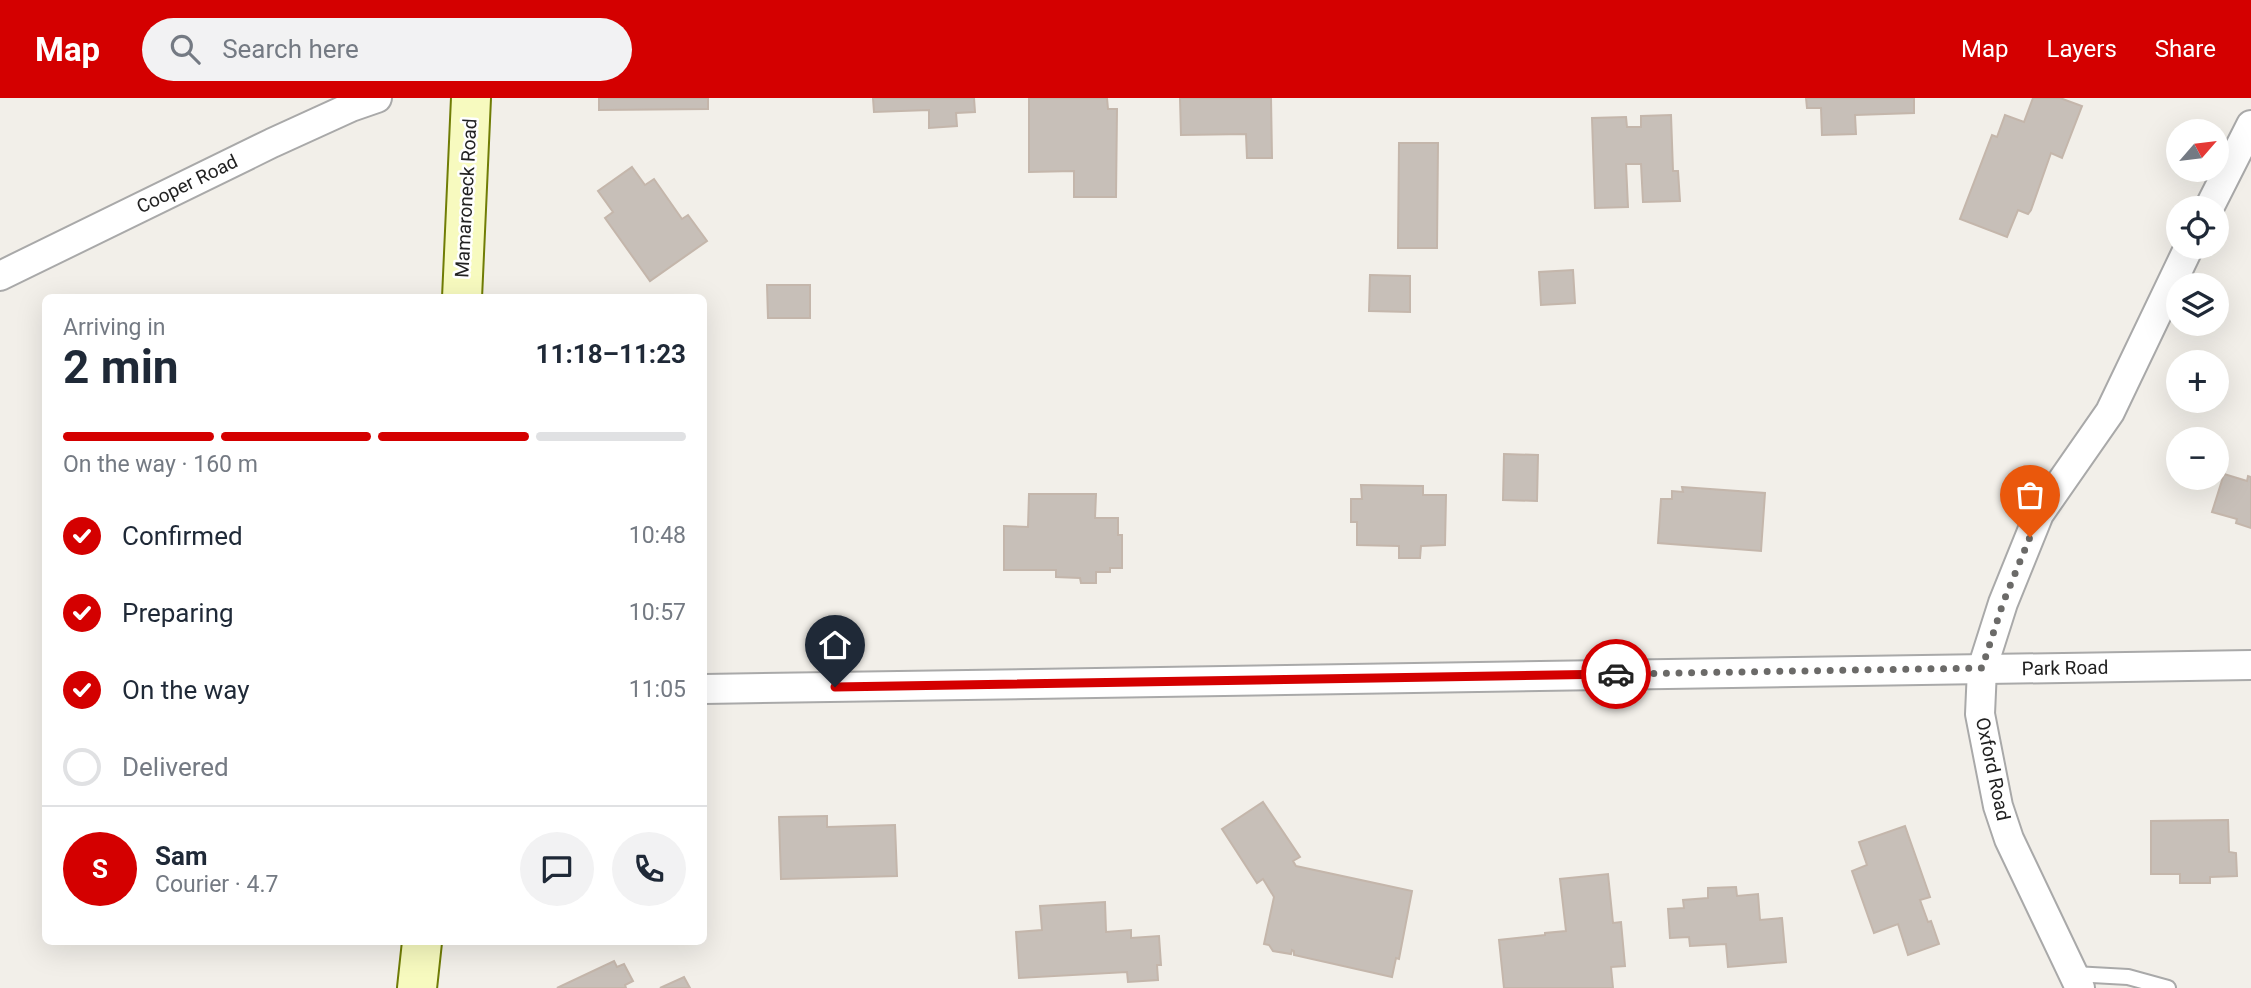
<!DOCTYPE html>
<html lang="en">
<head>
<meta charset="utf-8">
<style>
	body { margin:0; font-family:Roboto,sans-serif; background:#f2f2f3; color:#1f2937; height:100vh; display:flex; flex-direction:column; font-size:26px; white-space:nowrap }
	* { box-sizing:border-box; margin:0 }
	p { font-size:23px; color:#747a83 }
	.icon { flex:none; width:38px; height:38px; fill:none; stroke:currentColor; stroke-width:2; stroke-linecap:round; stroke-linejoin:round }
	.map { position:relative; flex:1; overflow:hidden }
	.panel { position:absolute; left:42px; top:196px; width:665px; height:651px; display:flex; flex-direction:column; background:#fff; border-radius:10px; box-shadow:0 7px 28px #0002 }
	.panel>* { flex:none }
	.needle { width:46px; rotate:62deg }
	.buttons { position:absolute; left:2166px; top:21px; display:grid; gap:14px }
	.buttons a { display:grid; place-items:center; width:63px; height:63px; border-radius:50%; background:#fff; box-shadow:0 7px 28px #0002; font-size:35px }
	.pin { position:absolute; display:grid; place-items:center; width:60px; height:60px; color:#fff; margin:-72px -30px; border-radius:50% 50% 50% 0; rotate:-45deg; box-shadow:0 0 7px #0007 }
	.pin .icon { rotate:45deg }
	.courier { position:absolute; display:grid; place-items:center; width:70px; height:70px; margin:-35px; border:5px solid #d40000; border-radius:50%; background:#fff; color:#222; box-shadow:0 2px 9px #0007 }
	.headline em { font-style:normal; font-weight:700 }
	.headline div { display:flex; flex-direction:column-reverse }
	.headline { display:flex; align-items:center; justify-content:space-between; height:119px; padding:0 21px }
	h1 { font-size:46px; font-weight:700; line-height:52px }
	.bar { display:grid; grid-template-columns:repeat(4,1fr); gap:10px 7px; align-content:center; height:84px; padding:0 21px }
	.bar i { height:9px; border-radius:5px; background:#e0e1e3 }
	.bar .active { background:#d40000 }
	.bar p { grid-column:span 4 }
	.line { display:flex; align-items:center; gap:18px; padding:0 21px; border-top:2px solid #e0e1e3 }
	.line div { flex:1 }
	.round { display:grid; place-items:center; flex:none; width:74px; height:74px; border-radius:37px; background:#f2f2f3 }
	ol { padding:0 21px; list-style:none }
	li { display:flex; align-items:center; gap:21px; height:77px }
	li p { margin-inline-start:auto }
	li .icon { padding:7px; border-radius:50%; background:#d40000; color:#fff; stroke-width:4 }
	li:last-child { color:#747a83 }
	li i { width:38px; height:38px; border:4px solid #e0e1e3; border-radius:50% }
	header { display:flex; align-items:center; gap:42px; box-sizing:border-box; height:98px; padding:0 35px; background:#d40000; color:#fff }
	header strong { font-size:33px }
	nav { display:flex; gap:38px; margin-inline-start:auto; font-size:24px }
	.search { width:490px; height:63px; background:#f2f2f3; display:flex; align-items:center; gap:18px; box-sizing:border-box; padding:0 24px; border-radius:38px; color:#747a83; font-size:26px }
	.map>svg:first-child { display:block }
	.building { fill:#c7bfb8; stroke:#c4b6ab; stroke-width:2 }
	.lines { fill:none; stroke-linecap:round; stroke-linejoin:round }
	.lane-casing { stroke:#a9a9a9; stroke-width:18 }
	.street-casing { stroke:#a9a9a9; stroke-width:32 }
	.secondary-casing { stroke:#707d05; stroke-width:42 }
	.lane { stroke:#fff; stroke-width:14 }
	.street { stroke:#fff; stroke-width:28 }
	.secondary { stroke:#f7fabf; stroke-width:38 }
	.done { stroke:#6b6a68; stroke-width:7; stroke-dasharray:0 12.6 }
	.route { stroke:#d40000; stroke-width:9 }
	.labels { text-anchor:middle; dominant-baseline:central; stroke-width:5; stroke-linejoin:round; paint-order:stroke }
	.street-label { font-size:19px; fill:#222; stroke:#fff }
</style>
</head>
<body>
<header>
<strong>Map</strong>
<div class="search"><svg class="icon" aria-label="search" viewBox="0 0 24 24"><circle cx="10" cy="10" r="6"/><path d="M15 15l6 6"/></svg>Search here</div>
<nav><a>Map</a><a>Layers</a><a>Share</a></nav>
</header>
<div class="map">
<svg width="2251" height="890" viewBox="0 0 2251 890">
	<rect width="100%" height="100%" fill="#f2efe9"/>
	<g class="building">
		<polygon points="599,0 708,0 708,11 599,12"/>
		<polygon points="873,0 974,0 975,14 956,15 957,28 929,30 929,12 874,14"/>
		<polygon points="1029,0 1107,0 1108,11 1117,11 1116,99 1074,99 1074,73 1029,74"/>
		<polygon points="1180,0 1271,0 1272,60 1247,60 1246,36 1181,37"/>
		<polygon points="1806,0 1914,0 1914,15 1855,17 1856,36 1822,37 1821,10 1807,10"/>
		<polygon points="2033,0 2060,0 2082,8 2062,60 2051,55 2031,112 2028,116 2018,112 2007,139 1960,121 1992,37 1997,39 2005,17 2024,24"/>
		<polygon points="1671,17 1673,73 1678,73 1680,103 1643,104 1641,66 1626,66 1628,109 1595,110 1592,20 1626,19 1627,29 1641,29 1641,18"/>
		<polygon points="1399,45 1438,45 1437,150 1398,150"/>
		<polygon points="632,69 645,87 654,81 682,121 688,117 707,143 650,183 605,120 613,114 598,93"/>
		<polygon points="1573,172 1575,205 1541,207 1539,174"/>
		<polygon points="1370,177 1410,178 1410,214 1369,213"/>
		<polygon points="767,187 810,187 810,220 768,220"/>
		<polygon points="1504,356 1538,357 1537,403 1503,402"/>
		<polygon points="2224,376 2247,383 2248,378 2251,379 2251,430 2236,425 2237,421 2212,414"/>
		<polygon points="1361,387 1423,388 1423,397 1446,397 1445,447 1421,448 1420,460 1399,460 1399,448 1357,447 1357,424 1351,424 1351,401 1362,401"/>
		<polygon points="1682,389 1765,395 1761,453 1658,445 1661,401 1672,401 1672,393 1683,394"/>
		<polygon points="1029,396 1096,396 1095,420 1118,420 1118,437 1122,437 1122,470 1110,470 1110,474 1096,474 1096,485 1081,485 1080,480 1056,479 1056,472 1004,472 1004,428 1028,429"/>
		<polygon points="1263,704 1300,759 1293,763 1296,768 1412,793 1399,861 1396,860 1392,879 1294,857 1294,853 1292,852 1291,856 1273,853 1269,847 1264,846 1274,799 1263,781 1257,785 1222,731"/>
		<polygon points="827,718 827,729 895,727 897,778 781,781 779,719"/>
		<polygon points="2228,722 2229,754 2236,755 2237,778 2210,779 2210,785 2180,785 2180,776 2151,776 2151,723"/>
		<polygon points="1905,728 1930,799 1920,802 1928,824 1931,823 1939,846 1908,857 1898,826 1874,835 1852,773 1867,767 1859,744"/>
		<polygon points="1608,776 1613,825 1621,824 1625,868 1611,869 1613,890 1504,890 1499,842 1545,837 1545,835 1566,833 1560,781"/>
		<polygon points="1736,789 1737,798 1758,796 1760,822 1782,820 1786,864 1728,869 1726,846 1690,848 1689,839 1670,840 1668,811 1684,810 1683,802 1708,800 1708,790"/>
		<polygon points="1105,804 1106,834 1131,832 1131,840 1159,838 1161,867 1157,867 1158,882 1128,884 1127,874 1019,880 1016,834 1042,832 1040,808"/>
		<polygon points="614,863 617,869 624,866 633,883 625,887 626,890 557,890"/>
		<polygon points="684,879 690,890 660,890"/>
	</g>
	<g class="lines">
		<defs>
			<polyline id="lane" points="2074,876 2128,879 2168,890"/>
			<g id="street">
				<polyline points="2209,110 2251,27"/>
				<polyline points="0,178 272,45 351,9 377,0"/>
				<polyline points="704,591 2251,567"/>
				<polyline points="2080,890 2009,741 1998,708 1980,616 1982,571 2003,505 2039,416 2110,314 2189,149"/>
			</g>
			<g id="secondary">
				<polyline points="462,200 471,0"/>
				<polyline points="417,890 422,844"/>
			</g>
		</defs>
		<use href="#lane" class="lane-casing"/>
		<use href="#street" class="street-casing"/>
		<use href="#secondary" class="secondary-casing"/>
		<use href="#lane" class="lane"/>
		<use href="#street" class="street"/>
		<use href="#secondary" class="secondary"/>
	</g>
	<g class="lines">
		<polyline class="done" points="1616,576 1982,570 2003,505 2030,439"/>
		<polyline class="route" points="835,589 1616,576"/>
	</g>
	<g class="labels">
		<g class="street-label">
			<text transform="translate(187 86) rotate(-26)">Cooper Road</text>
			<text transform="translate(466 100) rotate(-87)">Mamaroneck Road</text>
			<text transform="translate(2065 570) rotate(-1)">Park Road</text>
			<text transform="translate(1993 671) rotate(78)">Oxford Road</text>
		</g>
	</g>
</svg>
<div class="buttons">
<a><svg class="needle" viewBox="-14 -14 28 28"><path d="M0-13l5 13h-10z" fill="#e53935"/><path d="M0 13l5-13h-10z" fill="#747a83"/></svg></a>
<a><svg class="icon" aria-label="locate" viewBox="0 0 24 24"><circle cx="12" cy="12" r="6"/><path d="M12 2v4M12 18v4M2 12h4M18 12h4"/></svg></a>
<a><svg class="icon" aria-label="layers" viewBox="0 0 24 24"><path d="M12 4l9 5-9 5-9-5zM3 14l9 5 9-5"/></svg></a>
<a>+</a>
<a>−</a>
</div>
<div class="pin" style="left:2030px;top:439px;background:#ea580c"><svg class="icon" aria-label="bag" viewBox="0 0 24 24"><path d="M5 8h14l-1 12H6zM9 8a3 3 0 0 1 6 0"/></svg></div>
<div class="pin" style="left:835px;top:589px;background:#1f2937"><svg class="icon" aria-label="home" viewBox="0 0 24 24"><path d="M3 11l9-7 9 7M6 9v11h12V9"/></svg></div>
<div class="courier" style="left:1616px;top:576px"><svg class="icon" aria-label="car" viewBox="0 0 24 24"><path d="M5 17H2v-5l4-1 3-4h7l3 4 3 1v5h-3M9 17h6M6 11h13"/><circle cx="7" cy="17" r="2"/><circle cx="17" cy="17" r="2"/></svg></div>
<section class="panel">
<div class="headline"><div><h1>2 min</h1><p>Arriving in</p></div><em>11:18–11:23</em></div>
<div class="bar"><i class="active"></i><i class="active"></i><i class="active"></i><i></i><p>On the way · 160 m</p></div>
<ol>
<li><svg class="icon" aria-label="check" viewBox="0 0 24 24"><path d="M5 12l5 5 9-10"/></svg>Confirmed<p>10:48</p></li>
<li><svg class="icon" aria-label="check" viewBox="0 0 24 24"><path d="M5 12l5 5 9-10"/></svg>Preparing<p>10:57</p></li>
<li><svg class="icon" aria-label="check" viewBox="0 0 24 24"><path d="M5 12l5 5 9-10"/></svg>On the way<p>11:05</p></li>
<li><i></i>Delivered</li>
</ol>
<div class="line" style="height:126px"><b class="round" style="background:#d40000;color:#fff">S</b><div><b>Sam</b><p>Courier · 4.7</p></div><a class="round"><svg class="icon" aria-label="chat" viewBox="0 0 24 24"><path d="M4 5h16v11H9l-5 4z"/></svg></a><a class="round"><svg class="icon" aria-label="phone" viewBox="0 0 24 24"><path d="M5 4h4l2 5-3 2q2 4 5 5l2-3 5 2v4C11 20 4 13 5 4z"/></svg></a></div>
</section>
</div>
</body>
</html>
